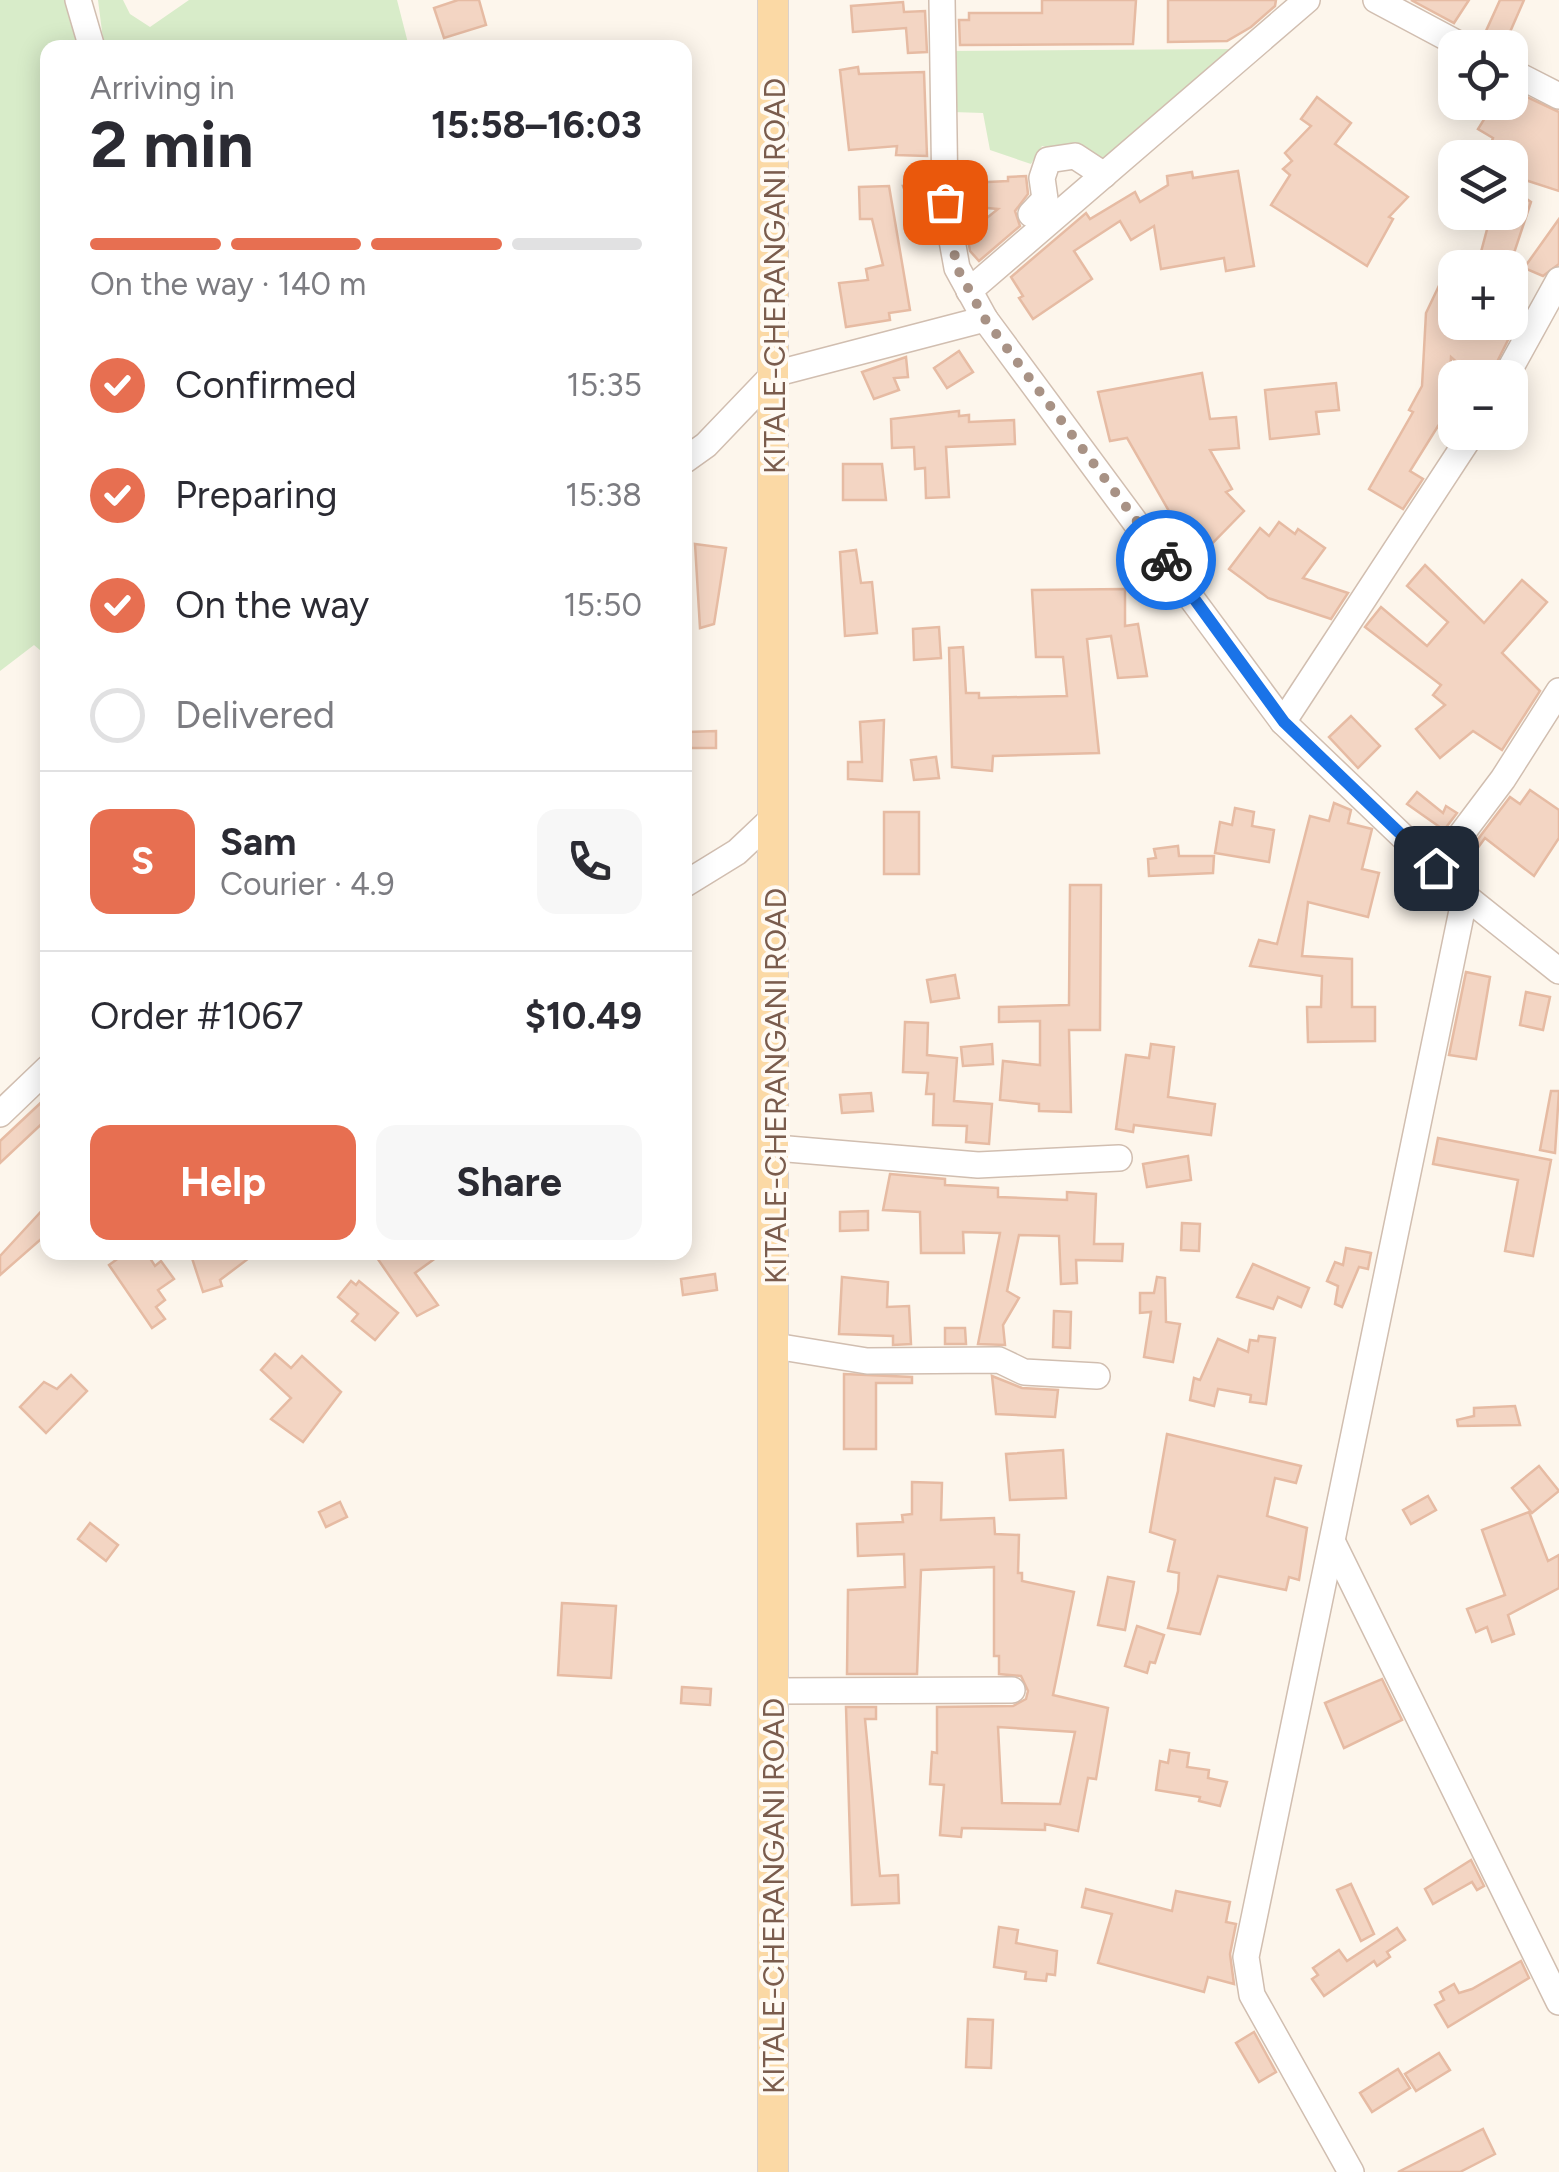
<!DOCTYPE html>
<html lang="en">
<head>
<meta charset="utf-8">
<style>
	body { margin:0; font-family:Figtree,sans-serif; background:#f7f7f7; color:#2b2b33; height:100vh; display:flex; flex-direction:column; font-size:38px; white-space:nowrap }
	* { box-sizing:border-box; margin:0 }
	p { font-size:32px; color:#7c7c81 }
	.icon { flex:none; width:55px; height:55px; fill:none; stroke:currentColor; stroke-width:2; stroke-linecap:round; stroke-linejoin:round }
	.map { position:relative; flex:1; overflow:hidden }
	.panel { position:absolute; left:40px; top:40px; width:652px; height:1220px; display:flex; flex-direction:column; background:#fff; border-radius:20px; box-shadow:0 5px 25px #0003 }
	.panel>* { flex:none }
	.controls { position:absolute; left:1438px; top:30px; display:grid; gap:20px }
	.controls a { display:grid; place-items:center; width:90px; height:90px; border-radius:20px; background:#fff; box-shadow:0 5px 25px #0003; font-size:50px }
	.pin { position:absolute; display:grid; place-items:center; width:85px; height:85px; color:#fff; margin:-42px; border-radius:20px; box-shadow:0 5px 15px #0006 }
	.courier { position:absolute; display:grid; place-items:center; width:100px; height:100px; margin:-50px; border:8px solid #1a73e8; border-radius:50%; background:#fff; color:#222; box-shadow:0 2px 12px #0007 }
	.head em { font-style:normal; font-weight:700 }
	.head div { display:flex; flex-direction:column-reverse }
	.head { display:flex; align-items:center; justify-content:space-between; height:170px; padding:0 50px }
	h1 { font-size:65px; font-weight:700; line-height:75px }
	.bar { display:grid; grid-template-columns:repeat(4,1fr); gap:15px 10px; align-content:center; height:120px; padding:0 50px }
	.bar i { height:12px; border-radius:8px; background:#e1e1e2 }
	.bar .active { background:#e76f51 }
	.bar p { grid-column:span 4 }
	.line { display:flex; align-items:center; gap:25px; padding:0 50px; border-top:2px solid #e1e1e2 }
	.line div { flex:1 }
	.round { display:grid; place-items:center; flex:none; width:105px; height:105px; border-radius:20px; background:#f7f7f7 }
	ol { padding:0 50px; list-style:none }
	li { display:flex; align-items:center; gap:30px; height:110px }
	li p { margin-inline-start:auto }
	li .icon { padding:10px; border-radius:50%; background:#e76f51; color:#fff; stroke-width:4 }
	li:last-child { color:#7c7c81 }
	li i { width:55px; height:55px; border:5px solid #e1e1e2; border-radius:50% }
	.button { display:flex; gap:20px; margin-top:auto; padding:20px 50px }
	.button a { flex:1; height:115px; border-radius:20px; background:#e76f51; color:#fff; font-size:40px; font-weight:700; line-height:115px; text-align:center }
	.button a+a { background:#f7f7f7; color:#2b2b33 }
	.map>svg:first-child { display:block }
	.green { fill:#d8ecc9 }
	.building { fill:#f3d5c3; stroke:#e6bba3; stroke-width:2.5; fill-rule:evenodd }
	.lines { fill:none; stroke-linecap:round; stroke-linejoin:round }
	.minor-casing { stroke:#d1beb0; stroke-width:28 }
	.major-casing { stroke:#dad1cd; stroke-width:32 }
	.minor { stroke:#fff; stroke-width:25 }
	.major { stroke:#fbd9a5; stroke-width:30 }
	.done { stroke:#a89285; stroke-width:10; stroke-dasharray:0 18 }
	.route { stroke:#1a73e8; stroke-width:12 }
	.labels { text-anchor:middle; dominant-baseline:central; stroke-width:8; stroke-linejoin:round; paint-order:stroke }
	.street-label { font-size:30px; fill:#7a5c4d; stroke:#fffaf3 }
</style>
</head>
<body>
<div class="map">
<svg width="1559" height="2172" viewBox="0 0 1559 2172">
	<rect width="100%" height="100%" fill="#fdf6ec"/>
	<g class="green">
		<polygon points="0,0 66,0 80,47 48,48 47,656 34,645 0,671"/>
		<polygon points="98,0 123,0 130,14 150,27 189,0 397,0 409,47 104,47"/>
		<polygon points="1231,49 1105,162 1042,146 1031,164 990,150 983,113 953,112 947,51"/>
	</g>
	<g class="building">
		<polygon points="458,0 479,0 486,25 444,38 434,8"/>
		<polygon points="1042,0 1136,0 1133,44 960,45 959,20 969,20 969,13 1042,13"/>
		<polygon points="1168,0 1276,0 1275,6 1251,27 1227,41 1168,42"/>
		<polygon points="1411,0 1469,0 1454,23"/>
		<polygon points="1500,0 1524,0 1503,48 1494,48 1481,42"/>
		<polygon points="903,2 904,12 925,11 927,52 908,53 906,28 853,32 851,6"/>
		<polygon points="858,67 859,74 924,72 927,156 896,155 897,146 849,150 840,70"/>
		<polygon points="1514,91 1559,112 1559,191 1510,175 1510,158 1486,158 1493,138 1478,129 1493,105 1505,113"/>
		<polygon points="1317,97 1351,123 1335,144 1408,197 1389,217 1393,219 1367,266 1271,205 1290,175 1283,169 1292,161 1285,153 1311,126 1301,119"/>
		<polygon points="1238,171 1254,266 1226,271 1224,258 1161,269 1154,226 1131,240 1120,221 1074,251 1092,279 1033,319 1019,298 1023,296 1011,277 1086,213 1090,219 1135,192 1140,202 1168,185 1167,176 1192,172 1193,178"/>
		<polygon points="1026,176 1028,194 1015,211 1020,226 979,261 970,251 967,234 998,209 965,206 967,183 1008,181 1008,177"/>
		<polygon points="920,185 931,214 914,216 903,186"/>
		<polygon points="889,186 910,310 889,313 890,320 846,327 839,283 868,280 866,269 883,265 872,219 860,219 859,187"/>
		<polygon points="1510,187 1531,202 1511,262 1481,252 1489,222 1510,227"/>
		<polygon points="1559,219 1559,264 1543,276 1524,268"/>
		<polygon points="1455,252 1455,322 1517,322 1489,378 1475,378 1451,357 1448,403 1455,407 1455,430 1452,434 1438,426 1410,471 1423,479 1403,509 1369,489 1413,412 1409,410 1422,386 1426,313"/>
		<polygon points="959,351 973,372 947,388 934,368"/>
		<polygon points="906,357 908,377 894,378 899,390 874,399 862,372"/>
		<polygon points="1202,373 1210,419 1236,417 1239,448 1210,450 1232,489 1226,492 1244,511 1197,559 1181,543 1185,539 1127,438 1110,441 1098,392"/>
		<polygon points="1336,383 1339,410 1316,412 1319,434 1270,439 1265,390"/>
		<polygon points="959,411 959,416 969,415 969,422 1014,420 1015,444 946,447 949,497 926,498 925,468 915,469 914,447 892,448 891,419"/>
		<polygon points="843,464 882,464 886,500 843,500"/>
		<polygon points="1279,522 1295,534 1298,529 1325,548 1303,578 1348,593 1331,619 1268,598 1229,569 1260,528 1269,536"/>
		<polygon points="695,544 726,548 714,624 700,628"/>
		<polygon points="856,550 861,583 872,582 877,633 845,636 840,552"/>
		<polygon points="1425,565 1484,623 1522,580 1547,602 1502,653 1540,691 1502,750 1473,731 1440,758 1416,729 1445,705 1433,695 1441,685 1365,627 1381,607 1427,646 1448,622 1407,586"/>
		<polygon points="1125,589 1125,626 1138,624 1147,676 1118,678 1111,636 1087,639 1099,753 993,756 992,771 952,767 949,648 963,647 966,693 979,693 979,698 1067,696 1063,657 1036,657 1032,590"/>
		<polygon points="939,627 941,658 914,660 913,629"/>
		<polygon points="1351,716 1380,746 1358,768 1329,737"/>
		<polygon points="884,720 882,781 848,779 848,762 862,762 860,722"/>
		<polygon points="716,731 716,748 688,748 688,732"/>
		<polygon points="936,757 939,778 914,780 911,760"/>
		<polygon points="1530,790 1559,810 1559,838 1534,876 1485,838 1477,849 1472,847 1510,797 1520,804"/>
		<polygon points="1417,792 1443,813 1446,806 1457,813 1444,830 1407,804"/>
		<polygon points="1334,803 1351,810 1348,823 1372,829 1362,869 1379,873 1368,917 1308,902 1302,956 1352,959 1352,1007 1375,1007 1375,1041 1308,1042 1307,1007 1321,1007 1322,976 1250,966 1259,940 1277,944 1310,816 1329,821"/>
		<polygon points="1235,808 1254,812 1252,826 1274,830 1269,862 1215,853 1220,822 1232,825"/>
		<rect x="884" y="812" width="35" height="62"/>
		<polygon points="1178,846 1179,856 1214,856 1213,873 1149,876 1148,859 1156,858 1154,849"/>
		<polygon points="1070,885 1101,885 1100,1030 1069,1030 1071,1112 1039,1111 1039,1104 1000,1100 1003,1061 1040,1065 1040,1021 999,1022 999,1007 1069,1005"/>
		<polygon points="1466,972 1490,977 1476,1059 1449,1055"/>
		<polygon points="955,975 959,998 931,1002 927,980"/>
		<polygon points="1526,992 1550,997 1543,1030 1520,1025"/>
		<polygon points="905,1022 928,1023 927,1055 957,1058 954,1101 992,1104 989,1144 966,1142 967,1126 933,1125 934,1094 926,1094 928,1073 903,1072"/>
		<polygon points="992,1044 993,1064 963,1066 961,1047"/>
		<polygon points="1151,1044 1174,1047 1168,1097 1215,1104 1211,1135 1134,1125 1133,1132 1116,1129 1126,1055 1149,1058"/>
		<polygon points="1551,1091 1559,1091 1555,1153 1540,1150"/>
		<polygon points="871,1093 873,1111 842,1113 840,1095"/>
		<polygon points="48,1096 48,1118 0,1163 0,1141"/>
		<polygon points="1438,1138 1551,1160 1533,1256 1505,1251 1518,1180 1433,1164"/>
		<polygon points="1188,1156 1191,1180 1147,1187 1143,1164"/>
		<polygon points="890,1174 945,1179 945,1185 998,1188 998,1197 1067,1200 1067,1192 1096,1194 1094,1244 1123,1244 1122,1261 1076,1260 1077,1283 1061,1284 1059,1236 1019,1235 1007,1291 1019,1298 1003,1325 1005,1345 978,1344 1000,1233 963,1232 964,1253 921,1253 920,1212 883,1210"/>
		<polygon points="48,1204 48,1233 0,1275 0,1256"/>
		<polygon points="868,1211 868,1230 840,1231 840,1212"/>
		<polygon points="1182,1223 1200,1224 1199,1251 1181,1250"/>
		<polygon points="1346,1248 1371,1253 1368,1269 1359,1267 1342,1307 1335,1304 1338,1286 1327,1281 1335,1262 1343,1265"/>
		<polygon points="127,1252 146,1252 155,1266 161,1261 174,1279 158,1290 165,1300 156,1307 165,1319 152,1328 109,1265"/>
		<polygon points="190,1252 257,1252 220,1280 222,1286 203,1292"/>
		<polygon points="373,1252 444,1252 415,1273 438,1305 417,1316"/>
		<polygon points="1253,1264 1309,1288 1301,1307 1278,1297 1273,1309 1237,1297"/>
		<polygon points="715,1274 717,1290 683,1295 681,1279"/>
		<polygon points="842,1277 888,1282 887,1307 909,1306 911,1344 893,1345 893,1336 839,1334"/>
		<polygon points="1157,1277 1165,1278 1166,1322 1180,1324 1173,1362 1144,1357 1151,1312 1140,1313 1140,1293 1154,1293"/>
		<polygon points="351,1281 356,1285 359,1281 398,1313 375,1340 352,1321 358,1314 338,1297"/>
		<polygon points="1054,1311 1071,1312 1070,1348 1053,1347"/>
		<polygon points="945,1328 965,1328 966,1344 945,1344"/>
		<polygon points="1259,1336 1275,1338 1266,1404 1250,1402 1251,1395 1218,1389 1214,1406 1190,1400 1194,1378 1200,1380 1218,1339 1248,1352 1250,1340 1258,1341"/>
		<polygon points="275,1354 291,1368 302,1356 341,1392 303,1442 271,1419 291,1398 261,1370"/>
		<polygon points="844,1374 912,1377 912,1383 876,1383 876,1449 844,1449"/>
		<polygon points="71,1375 87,1391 46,1433 20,1407 44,1382 57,1389"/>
		<polygon points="992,1376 1022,1388 1058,1390 1055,1417 996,1414"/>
		<polygon points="1515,1406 1520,1425 1458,1426 1457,1420 1474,1416 1474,1408"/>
		<polygon points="1167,1434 1301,1466 1296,1483 1275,1478 1267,1516 1307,1528 1299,1580 1289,1577 1286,1590 1218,1576 1200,1634 1168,1628 1178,1591 1179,1573 1168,1571 1175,1540 1150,1532"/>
		<polygon points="1063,1450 1066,1498 1010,1500 1006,1454"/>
		<polygon points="1539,1466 1559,1491 1532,1513 1512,1488"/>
		<path d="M 912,1482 L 942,1483 L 941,1520 L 994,1518 L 995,1534 L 1019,1535 L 1018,1573 L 1022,1573 L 1022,1581 L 1074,1592 L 1053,1695 L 1108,1708 L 1096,1779 L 1088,1778 L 1078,1831 L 1045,1824 L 1045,1830 L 962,1828 L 961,1837 L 940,1835 L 944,1785 L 930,1784 L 932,1752 L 937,1753 L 937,1707 L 1013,1706 L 1026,1699 L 1028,1691 L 1021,1676 L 999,1674 L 999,1656 L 994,1656 L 994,1567 L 921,1570 L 917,1674 L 847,1674 L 848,1590 L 905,1587 L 904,1554 L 858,1556 L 857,1524 L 903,1522 L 902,1515 L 912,1514 ZM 998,1727 L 1075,1732 L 1060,1804 L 1002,1803 Z"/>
		<polygon points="1428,1496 1436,1510 1411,1524 1403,1510"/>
		<polygon points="340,1502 347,1517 326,1527 319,1512"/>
		<polygon points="1529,1512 1548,1561 1559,1555 1559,1588 1508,1615 1514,1634 1492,1642 1487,1627 1476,1632 1467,1609 1505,1595 1482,1530"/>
		<polygon points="90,1523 118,1545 106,1561 78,1539"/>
		<polygon points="1108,1577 1134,1582 1125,1630 1098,1625"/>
		<polygon points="562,1603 616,1606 611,1678 558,1675"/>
		<polygon points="1137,1626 1164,1635 1155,1663 1150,1662 1147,1673 1125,1666"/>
		<polygon points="1382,1679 1402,1720 1344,1748 1325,1703"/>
		<polygon points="682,1687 711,1689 710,1705 681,1703"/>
		<polygon points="846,1707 876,1707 876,1719 865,1719 880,1876 898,1875 899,1903 852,1905"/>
		<polygon points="1170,1750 1189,1753 1187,1767 1209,1770 1208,1778 1227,1782 1220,1806 1199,1801 1200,1797 1156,1790 1160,1761 1168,1763"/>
		<polygon points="1471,1860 1484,1886 1477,1890 1472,1882 1433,1904 1425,1889"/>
		<polygon points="1351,1884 1374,1934 1361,1941 1337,1890"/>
		<polygon points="1086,1889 1172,1911 1176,1891 1230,1902 1226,1922 1236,1924 1230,1954 1234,1984 1208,1977 1204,1992 1098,1963 1112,1914 1082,1907"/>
		<polygon points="999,1927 1018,1930 1016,1943 1057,1951 1055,1975 1047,1974 1046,1981 1025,1979 1026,1972 994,1967"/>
		<polygon points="1397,1928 1405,1940 1387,1952 1390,1957 1377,1966 1374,1961 1324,1996 1312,1979 1318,1975 1313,1968 1339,1950 1347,1961"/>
		<polygon points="1521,1961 1529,1978 1448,2027 1435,2005 1444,2000 1440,1992 1454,1984 1459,1993 1472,1989"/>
		<polygon points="968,2019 993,2020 991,2068 966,2067"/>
		<polygon points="1254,2032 1276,2072 1259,2082 1236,2043"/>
		<polygon points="1439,2053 1450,2070 1416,2091 1405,2074"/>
		<polygon points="1398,2069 1410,2088 1372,2112 1360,2093"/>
		<polygon points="1483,2129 1495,2154 1460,2172 1398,2172"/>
	</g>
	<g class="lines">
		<defs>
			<g id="minor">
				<polyline points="78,0 92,48"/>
				<polyline points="942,0 945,202 957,268 985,319 1283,722 1465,896 1559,971"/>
				<polyline points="1376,0 1466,48"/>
				<polyline points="1510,71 1559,96"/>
				<polyline points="1031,214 1045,199 1042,178 1048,160 1075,156 1104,175"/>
				<polyline points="969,291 1307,0"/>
				<polyline points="1505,378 1559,280"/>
				<polyline points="685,460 706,445 774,374 985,319"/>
				<polyline points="1283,722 1473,432"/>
				<polyline points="1436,868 1503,779 1559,691"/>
				<polyline points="685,884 737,852 774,817"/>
				<polyline points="0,1114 48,1068"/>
				<polyline points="776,1148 978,1165 1119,1158"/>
				<polyline points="775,1346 867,1361 999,1360 1024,1372 1097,1376"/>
				<polyline points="1334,1545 1559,2002"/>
				<polyline points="773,1691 1012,1690"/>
				<polyline points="1351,2172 1252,1995 1246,1957 1465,896"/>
			</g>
			<polyline id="major" points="773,0 773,2172"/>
		</defs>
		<use href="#minor" class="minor-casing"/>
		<use href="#major" class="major-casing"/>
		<use href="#minor" class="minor"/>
		<use href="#major" class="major"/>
	</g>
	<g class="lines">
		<polyline class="done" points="945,202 957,268 985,319 1166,560"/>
		<polyline class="route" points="1166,560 1284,722 1436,868"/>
	</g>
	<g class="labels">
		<g class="street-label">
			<text transform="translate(774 276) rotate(-90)">KITALE-CHERANGANI ROAD</text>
			<text transform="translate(775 1086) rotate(-90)">KITALE-CHERANGANI ROAD</text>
			<text transform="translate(773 1896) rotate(-90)">KITALE-CHERANGANI ROAD</text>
		</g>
	</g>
</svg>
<div class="controls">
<a><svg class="icon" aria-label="locate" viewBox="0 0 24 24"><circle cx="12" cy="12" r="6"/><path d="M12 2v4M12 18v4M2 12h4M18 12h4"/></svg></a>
<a><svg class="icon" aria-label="layers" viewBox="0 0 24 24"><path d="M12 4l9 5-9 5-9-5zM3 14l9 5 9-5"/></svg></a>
<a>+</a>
<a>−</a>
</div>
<div class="pin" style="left:945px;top:202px;background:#ea580c"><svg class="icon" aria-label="bag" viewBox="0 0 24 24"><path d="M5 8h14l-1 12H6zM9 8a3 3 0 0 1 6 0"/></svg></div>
<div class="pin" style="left:1436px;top:868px;background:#1f2937"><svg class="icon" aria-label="home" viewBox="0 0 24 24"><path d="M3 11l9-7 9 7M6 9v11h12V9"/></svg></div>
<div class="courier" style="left:1166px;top:560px"><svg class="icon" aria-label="bike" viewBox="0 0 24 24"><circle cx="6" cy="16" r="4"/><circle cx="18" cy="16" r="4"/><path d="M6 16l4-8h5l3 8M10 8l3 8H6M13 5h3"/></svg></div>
<section class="panel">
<div class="head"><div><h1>2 min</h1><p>Arriving in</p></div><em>15:58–16:03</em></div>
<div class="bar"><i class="active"></i><i class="active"></i><i class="active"></i><i></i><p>On the way · 140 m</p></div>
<ol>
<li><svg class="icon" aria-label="check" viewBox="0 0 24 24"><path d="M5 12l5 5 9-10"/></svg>Confirmed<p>15:35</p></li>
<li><svg class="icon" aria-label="check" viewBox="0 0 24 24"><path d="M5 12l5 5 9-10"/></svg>Preparing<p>15:38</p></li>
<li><svg class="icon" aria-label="check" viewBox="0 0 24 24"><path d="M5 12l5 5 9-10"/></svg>On the way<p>15:50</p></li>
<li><i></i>Delivered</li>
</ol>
<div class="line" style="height:180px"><b class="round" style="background:#e76f51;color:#fff">S</b><div><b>Sam</b><p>Courier · 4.9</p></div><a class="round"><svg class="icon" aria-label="phone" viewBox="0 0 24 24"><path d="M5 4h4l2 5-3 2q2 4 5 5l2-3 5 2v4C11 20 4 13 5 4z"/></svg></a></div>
<div class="line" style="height:130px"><div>Order #1067</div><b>$10.49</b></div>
<div class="button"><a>Help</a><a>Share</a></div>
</section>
</div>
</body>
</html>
